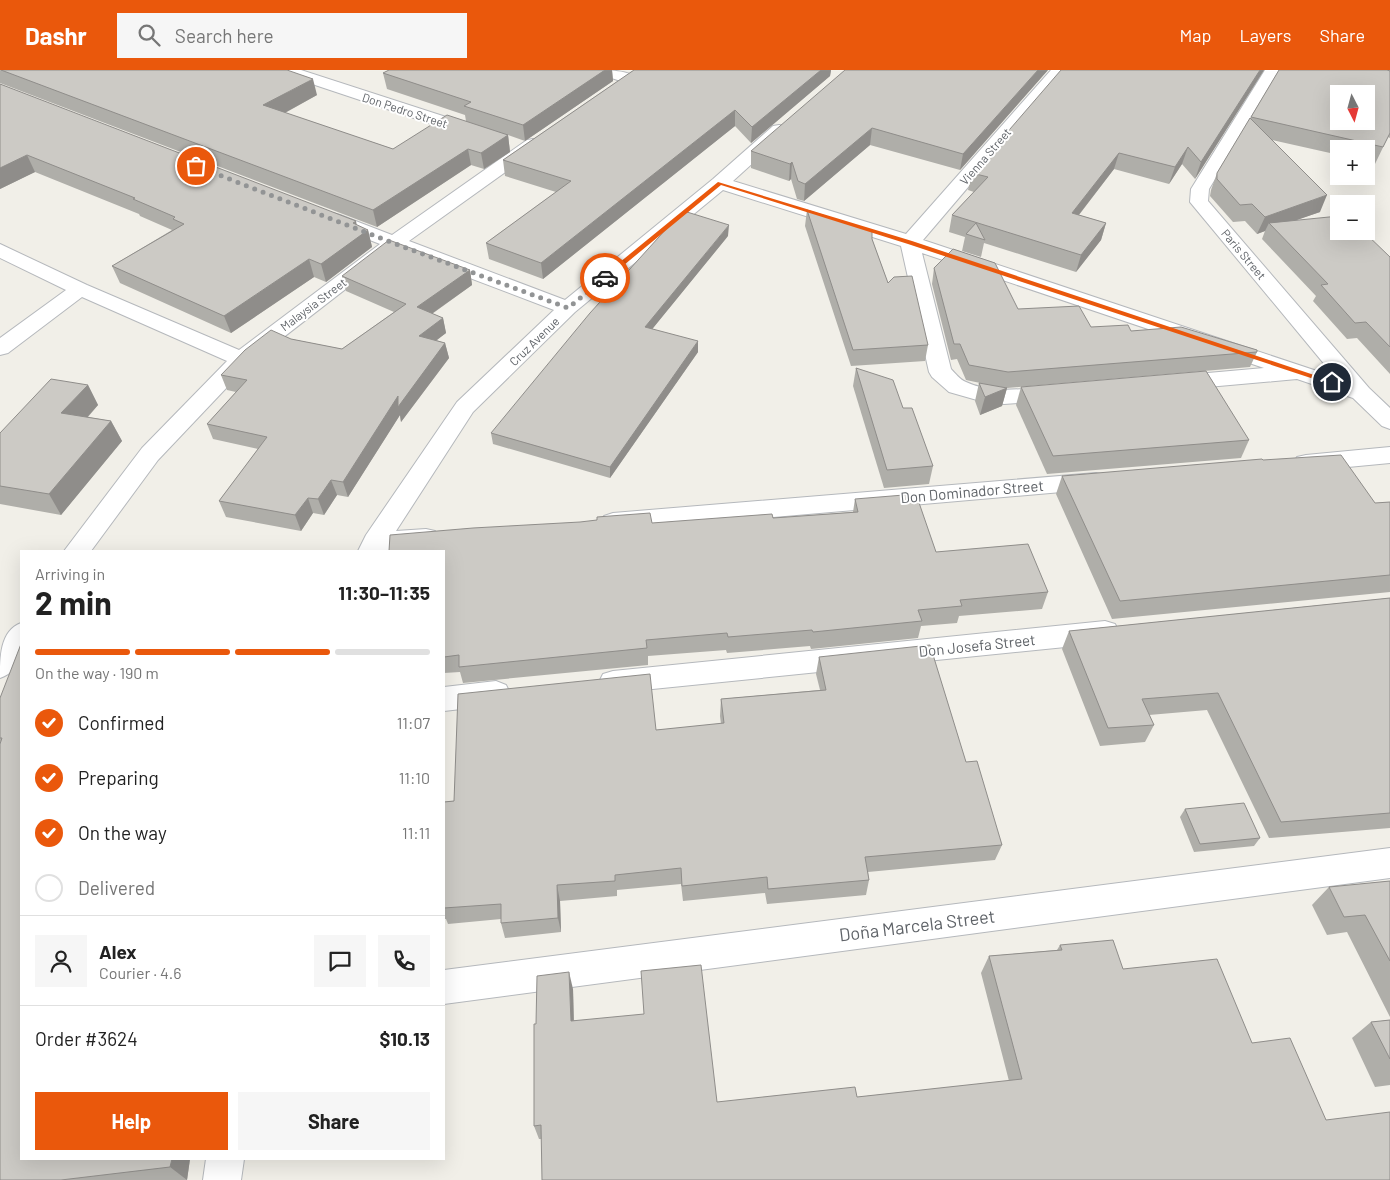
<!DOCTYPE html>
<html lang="en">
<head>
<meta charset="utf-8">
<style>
	body { margin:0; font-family:Barlow,sans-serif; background:#f6f6f6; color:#222; height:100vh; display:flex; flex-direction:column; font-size:19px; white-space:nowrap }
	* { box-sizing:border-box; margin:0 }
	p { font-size:16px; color:#767676 }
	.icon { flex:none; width:28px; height:28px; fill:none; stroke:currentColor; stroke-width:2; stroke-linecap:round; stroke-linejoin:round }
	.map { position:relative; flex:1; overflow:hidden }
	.side { position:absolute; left:20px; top:480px; width:425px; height:610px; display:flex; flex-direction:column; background:#fff; border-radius:0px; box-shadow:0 5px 20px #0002 }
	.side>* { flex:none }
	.needle { width:32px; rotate:174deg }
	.fabs { position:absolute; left:1330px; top:15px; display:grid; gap:10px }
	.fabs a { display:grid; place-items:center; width:45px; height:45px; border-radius:0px; background:#fff; box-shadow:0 5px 20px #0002; font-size:25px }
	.pin { position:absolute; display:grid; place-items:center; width:42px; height:42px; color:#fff; margin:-21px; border:2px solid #fff; border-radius:50%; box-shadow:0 1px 5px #0007 }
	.courier { position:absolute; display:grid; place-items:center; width:50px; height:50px; margin:-25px; border:4px solid #ea580c; border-radius:50%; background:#fff; color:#222; box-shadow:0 1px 6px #0007 }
	.headline em { font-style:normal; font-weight:700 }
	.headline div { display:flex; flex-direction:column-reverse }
	.headline { display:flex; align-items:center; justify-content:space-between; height:85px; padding:0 15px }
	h1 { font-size:32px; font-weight:700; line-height:38px }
	.bar { display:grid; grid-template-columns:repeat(4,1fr); gap:8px 5px; align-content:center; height:60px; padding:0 15px }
	.bar i { height:6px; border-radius:4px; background:#e0e0e0 }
	.bar .selected { background:#ea580c }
	.bar p { grid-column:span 4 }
	.line { display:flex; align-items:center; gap:12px; padding:0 15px; border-top:1px solid #e0e0e0 }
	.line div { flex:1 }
	.round { display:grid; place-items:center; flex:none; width:52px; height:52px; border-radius:0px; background:#f6f6f6 }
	ol { padding:0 15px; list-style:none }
	li { display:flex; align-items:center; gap:15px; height:55px }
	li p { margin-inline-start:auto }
	li .icon { padding:5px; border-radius:50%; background:#ea580c; color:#fff; stroke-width:4 }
	li:last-child { color:#767676 }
	li i { width:28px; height:28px; border:2px solid #e0e0e0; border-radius:50% }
	.button { display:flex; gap:10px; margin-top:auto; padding:10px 15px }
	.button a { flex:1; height:58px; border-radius:0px; background:#ea580c; color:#fff; font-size:20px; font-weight:700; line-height:58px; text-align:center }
	.button a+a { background:#f6f6f6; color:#222 }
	header { display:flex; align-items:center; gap:30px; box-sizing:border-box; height:70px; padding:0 25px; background:#ea580c; color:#fff }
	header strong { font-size:24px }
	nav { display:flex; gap:28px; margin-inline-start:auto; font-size:18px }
	.search { width:350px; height:45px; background:#f6f6f6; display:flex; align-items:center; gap:12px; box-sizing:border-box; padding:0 18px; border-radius:0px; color:#767676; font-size:19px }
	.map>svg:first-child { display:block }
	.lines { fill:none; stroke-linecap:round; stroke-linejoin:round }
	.minor-casing { stroke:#b5b8bc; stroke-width:2 }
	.minor { fill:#fff; fill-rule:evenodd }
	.wall { fill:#afaea9 }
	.shaded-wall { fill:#8f8d8a }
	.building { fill:#cccac5; stroke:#8f8d8a; fill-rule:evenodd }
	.route { fill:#ea580c }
	.done { stroke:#929495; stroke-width:5; stroke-dasharray:0 9 }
	.labels { text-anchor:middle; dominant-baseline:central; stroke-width:4; stroke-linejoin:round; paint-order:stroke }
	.far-street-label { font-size:12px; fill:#5f6368; stroke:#fff }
	.street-label { font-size:15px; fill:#5f6368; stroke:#fff }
	.near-street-label { font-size:18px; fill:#5f6368; stroke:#fff }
</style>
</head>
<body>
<header>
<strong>Dashr</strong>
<div class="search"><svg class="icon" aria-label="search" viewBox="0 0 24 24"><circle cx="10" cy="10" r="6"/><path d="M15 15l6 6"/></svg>Search here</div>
<nav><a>Map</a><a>Layers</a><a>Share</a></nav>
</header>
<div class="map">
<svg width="1390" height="1110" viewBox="0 0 1390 1110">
	<rect width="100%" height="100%" fill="#f1efe8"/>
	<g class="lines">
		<defs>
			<g id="minor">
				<polygon points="277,0 301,0 480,58 483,62 480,66 474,67 468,66 279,3"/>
				<path d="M 594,0 C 607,0 630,0 638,9 L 636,12 L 630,14 L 596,3 Z"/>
				<path d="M 1051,0 L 1068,0 L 923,170 L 1335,307 L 1190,132 L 1191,119 L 1265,0 L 1281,0 L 1209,119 L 1208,131 L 1369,318 L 1390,338 L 1390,359 L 1382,356 L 1353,328 L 1297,309 L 1174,320 L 1166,318 L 1163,313 L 1166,308 L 1174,306 L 1264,298 L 922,183 L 951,299 C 955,303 960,310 966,312 C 993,325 1029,318 1057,316 L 1065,318 L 1068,323 L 1065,328 L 1057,330 L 1004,334 L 977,330 L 949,322 L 932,307 L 929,302 L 901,176 L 723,120 L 575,242 L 473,342 L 396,461 L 426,459 L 435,461 L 439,468 L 435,475 L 384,481 L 358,481 L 366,465 L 457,332 L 554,240 L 396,180 L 249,294 L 158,390 L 91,481 L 64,481 L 142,378 L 227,291 L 82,227 L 8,283 L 0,285 L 0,268 L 66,220 L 0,188 L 0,174 L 87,215 L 239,280 L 380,174 L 326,153 L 323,149 L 326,145 L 333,143 L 340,145 L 392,165 L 527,70 L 533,69 L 539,70 L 542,74 L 539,78 L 409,171 L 565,230 L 713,109 L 773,56 L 779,55 L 785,56 L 788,60 L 785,64 L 733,111 L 906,164 Z"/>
				<polygon points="1390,377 1390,393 1306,401 1297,399 1294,393 1297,387 1306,385"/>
				<polygon points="1096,403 1105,405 1108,411 1105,417 1096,419 613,461 604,458 600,452 604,446 613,443"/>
				<polygon points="1105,551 1115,554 1119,562 1115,570 1105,573 613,623 603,620 599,612 603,604 613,601"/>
				<path d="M 21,553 C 22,574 24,600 0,608 C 0,587 0,561 21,553 Z"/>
				<polygon points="496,611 506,615 510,623 506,631 496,635 444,641 444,617"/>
				<polygon points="1390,778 1390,808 444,934 444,900"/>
				<polygon points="206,1089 244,1089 241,1110 203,1110"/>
			</g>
		</defs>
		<use href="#minor" class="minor-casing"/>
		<use href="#minor" class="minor"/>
	</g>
	<g class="wall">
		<polygon points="0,0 317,25 285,43 393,79 466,51 465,45 387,19 383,3 389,0 612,0 613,11 525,71 508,65 510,82 484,99 471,95 377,157 0,13"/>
		<polygon points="634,0 831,0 830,6 751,73 735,56 543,209 489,189 486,173 556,122 505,106 503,90"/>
		<polygon points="1048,0 960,100 870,75 804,131 797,129 791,109 789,111 751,98 751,81"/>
		<polygon points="1264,0 1195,109 1182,94 1169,114 1114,99 1079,145 1106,153 1101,170 1076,202 984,173 981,187 962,181 965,167 949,162 952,145 974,122 968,120 972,103"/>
		<polygon points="1279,0 1390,0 1390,68 1388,67 1375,94 1366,92 1366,79 1339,79 1339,85 1272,70 1320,142 1296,150 1390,187 1390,304 1357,268 1347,269 1313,231 1316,226 1262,169 1265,161 1257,164 1245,151 1233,152 1210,126 1211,120 1217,103"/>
		<polygon points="0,14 368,160 372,177 326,212 314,207 231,263 120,213 112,196 172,160 140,146 139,144 35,102 0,119"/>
		<polygon points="807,140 872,169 888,213 928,275 925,291 851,296 805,156"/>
		<polygon points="728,166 652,259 698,282 610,408 493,374 491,363"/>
		<polygon points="934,198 1018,239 1091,257 1131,261 1257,282 1250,297 1007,318 1002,336 980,345 975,331 979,313 985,314 966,310 957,289 951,290 932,214"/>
		<polygon points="470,200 472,215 432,244 443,248 446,263 436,270 445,273 449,288 401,352 400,345 348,427 337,425 324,445 313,443 301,461 226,447 219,431 258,379 213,369 207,354 236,322 227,320 221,305 291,269 342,279 394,242 346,221 342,206"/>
		<polygon points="856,298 933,396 929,414 884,418 853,316"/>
		<polygon points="88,315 98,335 88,347 111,351 122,371 61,445 0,434 0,363"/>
		<polygon points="1021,317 1249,370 1241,388 1047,404 1016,335"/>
		<polygon points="1263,390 1375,433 1390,432 1390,522 1112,549 1056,424 1062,406"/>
		<polygon points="855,429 936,482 1048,522 1042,539 959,546 957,553 921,556 918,568 811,579 810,576 727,583 726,580 648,586 648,595 463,613 460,602 444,603 444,481 652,453 773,448 853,442"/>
		<polygon points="1390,528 1390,758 1269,768 1207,640 1149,645 1154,655 1145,672 1100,676 1062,579 1069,561"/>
		<polygon points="819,587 966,692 1002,775 995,790 868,802 869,810 866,825 767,834 765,823 683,831 681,814 617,820 617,826 560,831 561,862 505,868 501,853 501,849 448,854 446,849 444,849 444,732 454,731 656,660 721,654 720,646 721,629 820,620 816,604"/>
		<polygon points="0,628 21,1089 190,1089 187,1110 0,1110"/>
		<polygon points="1185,739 1260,768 1254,776 1194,782 1180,747"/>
		<polygon points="1390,811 1390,947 1347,862 1327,865 1312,835 1329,817"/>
		<polygon points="1060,875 1123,899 1252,973 1326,1050 1390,1110 539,1069 534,1056 536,954 573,919 574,950 717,1032 857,1027 1009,1011 981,903 989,886 1057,880"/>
		<polygon points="1390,950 1390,1015 1375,1017 1352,968 1371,952"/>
	</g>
	<g class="shaded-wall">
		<polygon points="605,0 612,0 613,11 525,71 523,55"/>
		<polygon points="821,0 831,0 830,6 751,73 752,57"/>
		<polygon points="1038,0 1048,0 960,100 963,84"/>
		<polygon points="1260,0 1264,0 1195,109 1201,92"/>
		<polygon points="313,9 317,25 268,52 263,35"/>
		<polygon points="735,40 735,56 543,209 541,193"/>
		<polygon points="872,58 870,75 804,131 805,114"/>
		<polygon points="508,65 510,82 484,99 481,83"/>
		<polygon points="1188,77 1182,94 1169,114 1175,97"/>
		<polygon points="468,79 471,95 377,157 373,140"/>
		<polygon points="1119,83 1114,99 1067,160 1072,143"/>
		<polygon points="27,85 35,102 0,119 0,98"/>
		<polygon points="792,92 791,109 789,111 790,94"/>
		<polygon points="1327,125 1320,142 1274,158 1269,153 1265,161 1257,164 1265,147"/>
		<polygon points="356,151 359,166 368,160 372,177 326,212 321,194 353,153"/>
		<polygon points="1106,153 1101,170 1076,202 1081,185"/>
		<polygon points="729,155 728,166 645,268 645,257"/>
		<polygon points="309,189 314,207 231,263 224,246"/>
		<polygon points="470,200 472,215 420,252 417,237"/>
		<polygon points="443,248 446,263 423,281 419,266"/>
		<polygon points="698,271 698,282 610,408 610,397"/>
		<polygon points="445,273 449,288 401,352 400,345 348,427 343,412 398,326"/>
		<polygon points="88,315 98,335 73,363 61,343"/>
		<polygon points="1007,318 1002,336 980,345 985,327"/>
		<polygon points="111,351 122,371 61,445 49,424"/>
		<polygon points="331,410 337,425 324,445 318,429"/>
		<polygon points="308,428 313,443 301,461 295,445"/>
		<polygon points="557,815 560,831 561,862 558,848"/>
		<polygon points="569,902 573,919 574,967 571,951"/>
		<polygon points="172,1089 190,1089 187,1110 170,1097"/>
	</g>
	<g class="building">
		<polygon points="1,0 287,0 313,9 263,35 393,79 447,45 508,65 481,83 468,79 373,140"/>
		<polygon points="389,0 605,0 523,55 464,36 471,32 383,3"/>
		<polygon points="634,0 821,0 752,57 735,40 541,193 486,173 571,111 503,90"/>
		<polygon points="845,0 1038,0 963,84 872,58 805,114 798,111 792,92 790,94 751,81"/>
		<polygon points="1061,0 1260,0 1201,92 1188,77 1175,97 1119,83 1072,143 1106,153 1081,185 952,145 988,107 972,103"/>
		<path d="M 1279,0 L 1387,0 L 1390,1 L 1390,63 L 1383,77 L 1251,47 ZM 1339,24 L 1366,24 L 1366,51 L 1339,51 Z"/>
		<polygon points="0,14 356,151 353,153 368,160 321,194 309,189 224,246 112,196 184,154 173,149 175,147 133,129 135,128 27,85 0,98"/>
		<polygon points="1250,48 1327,125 1265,147 1252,134 1240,135 1217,109 1217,103"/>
		<polygon points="807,140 872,161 872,169 888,213 894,207 912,206 928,275 853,280"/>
		<polygon points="687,142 729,155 645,257 698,271 610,397 491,363 590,243 668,157"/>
		<polygon points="1339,146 1339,161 1363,161 1390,187 1390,277 1366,252 1355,253 1321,215 1328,214 1269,153"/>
		<polygon points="976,153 985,170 966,164"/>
		<polygon points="389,170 470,200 417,237 443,248 419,266 445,273 398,337 398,326 343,412 331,410 318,429 308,428 295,445 219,431 267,367 207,354 247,310 221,305 245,280 271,260 291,269 342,279 406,234 342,206"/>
		<polygon points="953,179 995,193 1018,239 1079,236 1091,257 1128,255 1131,261 1181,257 1257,280 1257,282 1008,302 969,295 960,274 954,274 934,198"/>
		<polygon points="856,298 893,310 903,338 912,338 933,396 887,400"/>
		<polygon points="1206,301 1249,370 1053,386 1021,317"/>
		<polygon points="51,309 88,315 61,343 111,351 49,424 0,416 0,363"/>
		<polygon points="979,313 1007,318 985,327"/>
		<polygon points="1341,385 1375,433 1390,432 1390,505 1120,531 1062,406 1262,389 1263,390"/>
		<polygon points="916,424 936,482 1028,474 1048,522 960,530 962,536 918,540 922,551 813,562 812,560 728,567 727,563 646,570 647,578 459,597 459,585 444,587 444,481 389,481 390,465 473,458 580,452 597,450 597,447 650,443 652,453 772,444 773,448 858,442 855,429"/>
		<polygon points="1390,528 1390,743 1281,752 1218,623 1142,629 1154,655 1108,658 1069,561"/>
		<polygon points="21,574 21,1089 172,1089 170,1097 61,1110 0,1110 0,674 2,668 0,668 0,628"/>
		<polygon points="930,575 966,692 977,691 1002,775 865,787 869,810 768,819 767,807 682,816 681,798 615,805 615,811 557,815 558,848 501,853 501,834 444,838 444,732 454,731 458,624 650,604 656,660 724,653 721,629 826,620 819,587"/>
		<polygon points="1244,733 1260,768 1200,774 1185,739"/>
		<polygon points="1390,811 1390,891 1365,845 1344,847 1329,817"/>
		<polygon points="1113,870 1123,899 1217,889 1252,973 1290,968 1326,1050 1390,1042 1390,1110 542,1110 541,1055 534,1056 534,954 536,954 537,906 569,902 571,951 644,944 641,901 701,895 717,1032 855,1017 857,1027 1022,1009 989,886 1062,880 1060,875"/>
		<polygon points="1390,950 1390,989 1371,952"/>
	</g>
	<polygon class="route" points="718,112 912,171 1335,312 1329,314 908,174 721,115 607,209 603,209 603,206"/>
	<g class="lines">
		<polyline class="done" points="196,96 393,173 568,238 605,208"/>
	</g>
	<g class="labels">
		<g class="far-street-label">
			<text transform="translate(405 40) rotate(18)">Don Pedro Street</text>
			<text transform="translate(985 86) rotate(-49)">Vienna Street</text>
			<text transform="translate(1244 184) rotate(50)">Paris Street</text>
			<text transform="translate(313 234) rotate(-37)">Malaysia Street</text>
			<text transform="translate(534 271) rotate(-44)">Cruz Avenue</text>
		</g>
		<g class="street-label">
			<text transform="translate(972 421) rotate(-5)">Don Dominador Street</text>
			<text transform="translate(977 575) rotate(-6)">Don Josefa Street</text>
		</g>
		<g class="near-street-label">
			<text transform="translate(917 855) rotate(-7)">Doña Marcela Street</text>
		</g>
	</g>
</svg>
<div class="fabs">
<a><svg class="needle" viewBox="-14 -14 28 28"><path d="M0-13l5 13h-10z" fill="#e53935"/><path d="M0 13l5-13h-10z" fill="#767676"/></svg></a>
<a>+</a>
<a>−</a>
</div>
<div class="pin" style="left:196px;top:96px;background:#ea580c"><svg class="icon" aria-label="bag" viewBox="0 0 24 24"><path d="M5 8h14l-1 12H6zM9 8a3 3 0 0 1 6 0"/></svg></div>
<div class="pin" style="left:1332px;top:312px;background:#1f2937"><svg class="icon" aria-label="home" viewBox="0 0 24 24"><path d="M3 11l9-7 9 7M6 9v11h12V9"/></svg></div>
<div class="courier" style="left:605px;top:208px"><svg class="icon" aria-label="car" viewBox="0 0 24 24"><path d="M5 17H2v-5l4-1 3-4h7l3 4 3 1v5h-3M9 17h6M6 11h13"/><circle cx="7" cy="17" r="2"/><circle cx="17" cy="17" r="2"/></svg></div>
<section class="side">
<div class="headline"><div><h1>2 min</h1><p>Arriving in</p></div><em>11:30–11:35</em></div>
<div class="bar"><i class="selected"></i><i class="selected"></i><i class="selected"></i><i></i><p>On the way · 190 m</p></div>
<ol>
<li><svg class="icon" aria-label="check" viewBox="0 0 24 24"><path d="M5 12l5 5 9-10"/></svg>Confirmed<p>11:07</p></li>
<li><svg class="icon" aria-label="check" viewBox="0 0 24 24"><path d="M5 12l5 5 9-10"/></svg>Preparing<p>11:10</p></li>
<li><svg class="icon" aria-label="check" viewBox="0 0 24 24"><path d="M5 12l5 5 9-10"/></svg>On the way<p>11:11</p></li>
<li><i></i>Delivered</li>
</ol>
<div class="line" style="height:90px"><a class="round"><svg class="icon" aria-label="person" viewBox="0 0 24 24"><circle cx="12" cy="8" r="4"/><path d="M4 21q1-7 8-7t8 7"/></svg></a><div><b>Alex</b><p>Courier · 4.6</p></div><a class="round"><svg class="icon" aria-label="chat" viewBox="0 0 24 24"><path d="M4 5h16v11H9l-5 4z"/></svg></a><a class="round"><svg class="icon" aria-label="phone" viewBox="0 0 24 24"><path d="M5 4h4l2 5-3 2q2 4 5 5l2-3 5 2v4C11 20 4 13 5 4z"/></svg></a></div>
<div class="line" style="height:65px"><div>Order #3624</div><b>$10.13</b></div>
<div class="button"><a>Help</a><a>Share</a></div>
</section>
</div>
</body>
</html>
